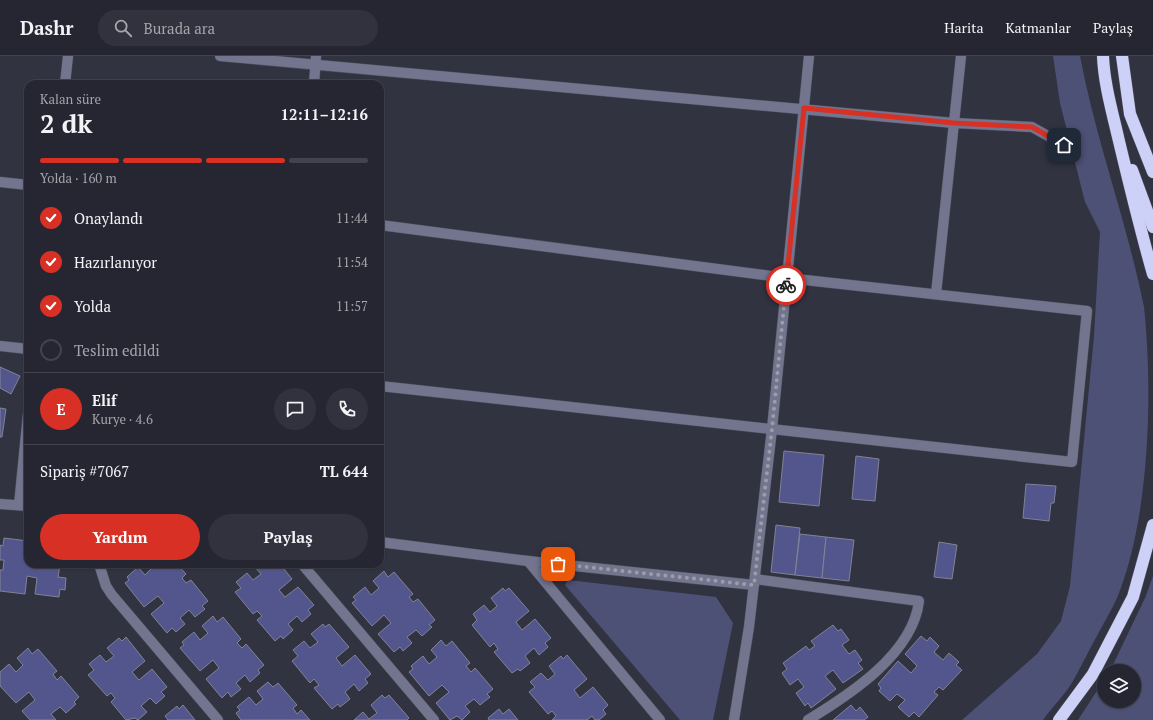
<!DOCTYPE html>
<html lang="tr">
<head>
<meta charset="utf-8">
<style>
	body { margin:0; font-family:"PT Serif",serif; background:#31323d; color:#f1f3f6; height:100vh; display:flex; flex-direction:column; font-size:15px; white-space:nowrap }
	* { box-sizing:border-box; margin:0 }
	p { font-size:13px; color:#a3a5ab }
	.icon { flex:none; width:22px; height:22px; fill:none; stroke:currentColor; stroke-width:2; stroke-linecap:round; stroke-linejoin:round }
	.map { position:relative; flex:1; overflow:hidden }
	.details { position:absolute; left:24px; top:24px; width:360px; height:488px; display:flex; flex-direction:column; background:#252631; border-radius:12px; box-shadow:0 1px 3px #0004,0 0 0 1px #42434d }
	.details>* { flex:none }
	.buttons { position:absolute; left:1097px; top:608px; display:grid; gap:8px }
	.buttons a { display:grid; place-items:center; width:44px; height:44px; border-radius:50%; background:#252631; box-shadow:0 1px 3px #0004,0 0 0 1px #42434d; font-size:20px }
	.pin { position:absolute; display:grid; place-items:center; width:34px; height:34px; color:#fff; margin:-17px; border-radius:8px; box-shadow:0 2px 6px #0006 }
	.courier { position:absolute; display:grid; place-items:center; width:40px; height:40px; margin:-20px; border:3px solid #d93025; border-radius:50%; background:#fff; color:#222; box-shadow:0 1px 5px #0007 }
	.head em { font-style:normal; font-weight:600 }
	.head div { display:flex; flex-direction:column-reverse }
	.head { display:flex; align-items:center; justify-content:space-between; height:68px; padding:0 16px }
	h1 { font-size:26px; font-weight:600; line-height:30px }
	.bar { display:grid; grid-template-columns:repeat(4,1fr); gap:6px 4px; align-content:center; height:48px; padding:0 16px }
	.bar i { height:5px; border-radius:3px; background:#42434d }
	.bar .active { background:#d93025 }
	.bar p { grid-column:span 4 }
	.line { display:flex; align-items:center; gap:10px; padding:0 16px; border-top:1px solid #42434d }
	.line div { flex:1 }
	.round { display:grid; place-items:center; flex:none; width:42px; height:42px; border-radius:21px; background:#31323d }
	ol { padding:0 16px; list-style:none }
	li { display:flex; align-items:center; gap:12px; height:44px }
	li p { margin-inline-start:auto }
	li .icon { padding:4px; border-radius:50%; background:#d93025; color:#fff; stroke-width:4 }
	li:last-child { color:#a3a5ab }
	li i { width:22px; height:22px; border:2px solid #42434d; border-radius:50% }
	.cta { display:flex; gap:8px; margin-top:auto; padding:8px 16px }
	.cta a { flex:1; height:46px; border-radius:24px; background:#d93025; color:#fff; font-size:16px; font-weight:600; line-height:46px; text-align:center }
	.cta a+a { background:#31323d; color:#f1f3f6 }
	header { display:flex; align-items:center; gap:24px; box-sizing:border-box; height:56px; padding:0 20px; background:#252631; border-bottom:1px solid #42434d }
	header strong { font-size:19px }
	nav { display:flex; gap:22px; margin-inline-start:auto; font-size:14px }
	.search { width:280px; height:36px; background:#31323d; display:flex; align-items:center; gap:10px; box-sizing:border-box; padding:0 14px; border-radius:22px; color:#a3a5ab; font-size:15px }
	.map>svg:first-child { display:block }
	.green { fill:#4e5176 }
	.building { fill:#53568d; stroke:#818394 }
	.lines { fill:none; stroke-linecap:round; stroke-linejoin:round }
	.minor-casing { stroke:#4f505d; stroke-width:11 }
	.highway-casing { stroke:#4f505d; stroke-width:13 }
	.minor { stroke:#73758f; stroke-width:10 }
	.highway { stroke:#cdd1f8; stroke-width:12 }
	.done { stroke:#9c9da8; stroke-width:4; stroke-dasharray:0 7.2 }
	.route { stroke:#d93025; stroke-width:5 }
</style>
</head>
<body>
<header>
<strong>Dashr</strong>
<div class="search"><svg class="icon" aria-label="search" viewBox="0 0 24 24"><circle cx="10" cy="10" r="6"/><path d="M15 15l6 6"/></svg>Burada ara</div>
<nav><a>Harita</a><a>Katmanlar</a><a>Paylaş</a></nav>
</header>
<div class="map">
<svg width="1153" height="664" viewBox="0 0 1153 664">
	<rect width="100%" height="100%" fill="#313341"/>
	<g class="green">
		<path d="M 1053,0 L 1080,0 C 1096,85 1127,166 1144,251 C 1153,335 1150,462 1117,542 C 1112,553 1105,565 1099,576 C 1090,592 1082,609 1073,625 C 1065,639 1052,651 1043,664 L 962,664 L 1037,598 L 1061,565 L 1070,530 L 1094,280 L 1100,176 L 1085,146 L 1060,47 Z"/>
		<polygon points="1153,520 1153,664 1078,664 1104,624 1104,645 1134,645 1134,615 1110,615 1145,542"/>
		<polygon points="568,524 716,541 733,567 713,664 680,664 565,529"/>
	</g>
	<g class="building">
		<polygon points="0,311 20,320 11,338 0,332"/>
		<polygon points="0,352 6,353 2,381 0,381"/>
		<polygon points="784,395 824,399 819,450 779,446"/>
		<polygon points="856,400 879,403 875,445 852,443"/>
		<polygon points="1026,428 1056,430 1054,447 1051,447 1049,465 1023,462"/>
		<polygon points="776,469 800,472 795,519 771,516"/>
		<polygon points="800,478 826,481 822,522 795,519"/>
		<polygon points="826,481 854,484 849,525 822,522"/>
		<polygon points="4,482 28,485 28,508 69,508 68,510 60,509 58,521 66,522 65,534 60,533 59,541 35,538 37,522 27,520 25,538 0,535 0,514 3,514 4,504 0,504 0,489 3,490"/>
		<polygon points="939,486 957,489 952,523 934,521"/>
		<polygon points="149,508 177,508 186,518 182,522 186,527 191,524 208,545 202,550 205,553 195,561 189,554 180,562 185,568 176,576 172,572 167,577 151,558 164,547 158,540 144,551 125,527 129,524 127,521 138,511 145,519 152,512"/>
		<polygon points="256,508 280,508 292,523 279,534 285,541 298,531 314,549 308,554 311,558 302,566 297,560 288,568 293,574 283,583 281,580 275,585 257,564 262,560 257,555 253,558 235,536 241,532 236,526 247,517 253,524 261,518 254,510"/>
		<polygon points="384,515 388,521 394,516 413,538 409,541 413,546 418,543 435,564 429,569 432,571 422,580 416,574 407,581 412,587 403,595 400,591 394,596 378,578 391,567 384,559 372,570 352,547 356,544 353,541 365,531 371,539 379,532 373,525"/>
		<polygon points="503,532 505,535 509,532 529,555 516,566 522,574 535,563 551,582 545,587 548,591 539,599 534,592 525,600 530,607 520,615 518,613 512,617 494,596 498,593 494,587 490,591 472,569 477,564 473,558 484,549 490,556 497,550 491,542"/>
		<polygon points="213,560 217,566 223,561 241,583 237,587 242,592 246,588 264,609 258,614 260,617 250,626 245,619 236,627 241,633 231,641 228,636 222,642 206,623 219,612 213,604 200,615 180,592 184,589 182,586 194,576 200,584 208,577 202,570"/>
		<polygon points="323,568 325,571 329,568 349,591 336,602 342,610 355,599 371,618 365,623 368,627 359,635 354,628 345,636 350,643 340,651 338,648 332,653 314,632 319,629 314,623 310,627 292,605 298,600 293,594 304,585 310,592 318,586 311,578"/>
		<polygon points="833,569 838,575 841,573 849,584 842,589 849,598 855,594 862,604 858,607 863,613 843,627 833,614 825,620 836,633 811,652 808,647 805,650 796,637 804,631 798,623 790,629 782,617 787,613 783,607 806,590 809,594 815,590 811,585"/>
		<polygon points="921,580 927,585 930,581 939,590 934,596 943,604 949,597 959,606 956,609 962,614 943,634 939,631 934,636 938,639 919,661 914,656 909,661 898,651 905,644 897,638 890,645 879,635 881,632 878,628 898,605 911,617 917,610 905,598"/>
		<polygon points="126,581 145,605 132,616 139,624 152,613 167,631 161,636 165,640 156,648 150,642 141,650 147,656 138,664 135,662 126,664 111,646 115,642 111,637 107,640 88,619 94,614 89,608 100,599 106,606 114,600 107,592 119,582 122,585"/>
		<polygon points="441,584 446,590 452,585 470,607 466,610 471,616 475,612 493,633 487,638 490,641 480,649 474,643 465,650 470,656 462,664 457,660 450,664 436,647 449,636 442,629 429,640 409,616 413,613 411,610 423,600 429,608 437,601 431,594"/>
		<polygon points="28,592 32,598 38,593 57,615 53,618 57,624 61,620 79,641 74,646 76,648 66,657 60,651 51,658 56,664 30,664 22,655 35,644 29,636 16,647 0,630 0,616 9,608 16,616 23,609 17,602"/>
		<polygon points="567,599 587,623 574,634 580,642 593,631 608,649 603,654 606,658 599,664 595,664 592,660 587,664 552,664 556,660 552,655 548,658 529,636 535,631 530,626 541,617 548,624 555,618 549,610 561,600 563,603"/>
		<polygon points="268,626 273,631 278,627 297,649 293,652 297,658 301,654 310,664 241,664 236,657 240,654 237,651 249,641 256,649 263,643 257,635"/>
		<polygon points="382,639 385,642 389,639 409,662 407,664 354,664 363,656 369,663 377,657 371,649"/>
		<polygon points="183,649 195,664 168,664 165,660 177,650 179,653"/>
		<polygon points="851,649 856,655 860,651 868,661 864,664 833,664"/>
		<polygon points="499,653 503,658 509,653 518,664 489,664 488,662"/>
	</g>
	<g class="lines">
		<defs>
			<g id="minor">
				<polyline points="220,0 954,67 1032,71 1064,89"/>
				<polyline points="65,28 68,0"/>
				<polyline points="314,28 316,0"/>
				<polyline points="0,126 28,129"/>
				<polyline points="380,169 787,222 1087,255 1072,406 380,330"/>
				<polyline points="936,238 961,0"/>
				<polyline points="0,290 28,293"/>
				<polyline points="0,448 28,450"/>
				<polyline points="19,449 28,358"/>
				<polyline points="380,486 528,505 754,529"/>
				<polyline points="528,505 660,664"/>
				<polyline points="99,508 106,530 112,539 218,664"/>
				<polyline points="302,508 434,664"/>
				<path d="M 755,523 L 919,545 C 913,598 849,639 808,664"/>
				<polyline points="734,664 749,571 772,373 809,0"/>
			</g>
			<g id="highway">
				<path d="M 1103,0 C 1104,27 1112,55 1118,81 C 1129,127 1140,173 1153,218"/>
				<polyline points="1122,0 1130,58 1153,116"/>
				<polyline points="1132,114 1153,171"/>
				<polyline points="1059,664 1093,618 1133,541 1153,469"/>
			</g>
		</defs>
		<use href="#minor" class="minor-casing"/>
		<use href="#highway" class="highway-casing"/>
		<use href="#minor" class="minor"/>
		<use href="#highway" class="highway"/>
	</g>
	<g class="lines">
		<polyline class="done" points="558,508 754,529 772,373 786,229"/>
		<polyline class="route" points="786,229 804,52 954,67 1032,71 1064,89"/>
	</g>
</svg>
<div class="buttons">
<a><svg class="icon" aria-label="layers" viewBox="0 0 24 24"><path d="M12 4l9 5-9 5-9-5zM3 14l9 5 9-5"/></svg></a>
</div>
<div class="pin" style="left:558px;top:508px;background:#ea580c"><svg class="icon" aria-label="bag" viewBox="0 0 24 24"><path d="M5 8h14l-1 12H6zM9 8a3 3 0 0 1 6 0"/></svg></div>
<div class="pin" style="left:1064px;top:89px;background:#1f2937"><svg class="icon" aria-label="home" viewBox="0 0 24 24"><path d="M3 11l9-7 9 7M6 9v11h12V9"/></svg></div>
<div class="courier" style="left:786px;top:229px"><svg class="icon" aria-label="bike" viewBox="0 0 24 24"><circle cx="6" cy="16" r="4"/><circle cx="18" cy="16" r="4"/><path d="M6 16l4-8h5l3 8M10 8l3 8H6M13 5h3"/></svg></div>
<section class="details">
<div class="head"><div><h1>2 dk</h1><p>Kalan süre</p></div><em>12:11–12:16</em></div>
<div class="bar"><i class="active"></i><i class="active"></i><i class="active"></i><i></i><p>Yolda · 160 m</p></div>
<ol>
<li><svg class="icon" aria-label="check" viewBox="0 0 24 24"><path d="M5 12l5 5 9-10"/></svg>Onaylandı<p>11:44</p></li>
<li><svg class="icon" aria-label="check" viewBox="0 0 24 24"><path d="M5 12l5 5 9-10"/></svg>Hazırlanıyor<p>11:54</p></li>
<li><svg class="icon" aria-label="check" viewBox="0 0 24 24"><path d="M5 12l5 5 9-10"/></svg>Yolda<p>11:57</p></li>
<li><i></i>Teslim edildi</li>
</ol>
<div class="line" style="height:72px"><b class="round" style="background:#d93025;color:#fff">E</b><div><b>Elif</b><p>Kurye · 4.6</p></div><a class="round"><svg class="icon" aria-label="chat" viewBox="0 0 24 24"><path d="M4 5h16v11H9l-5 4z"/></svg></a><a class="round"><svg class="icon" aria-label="phone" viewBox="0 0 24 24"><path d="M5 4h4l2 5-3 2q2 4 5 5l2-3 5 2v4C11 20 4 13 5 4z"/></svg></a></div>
<div class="line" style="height:52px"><div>Sipariş #7067</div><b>TL 644</b></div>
<div class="cta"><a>Yardım</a><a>Paylaş</a></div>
</section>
</div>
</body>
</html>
